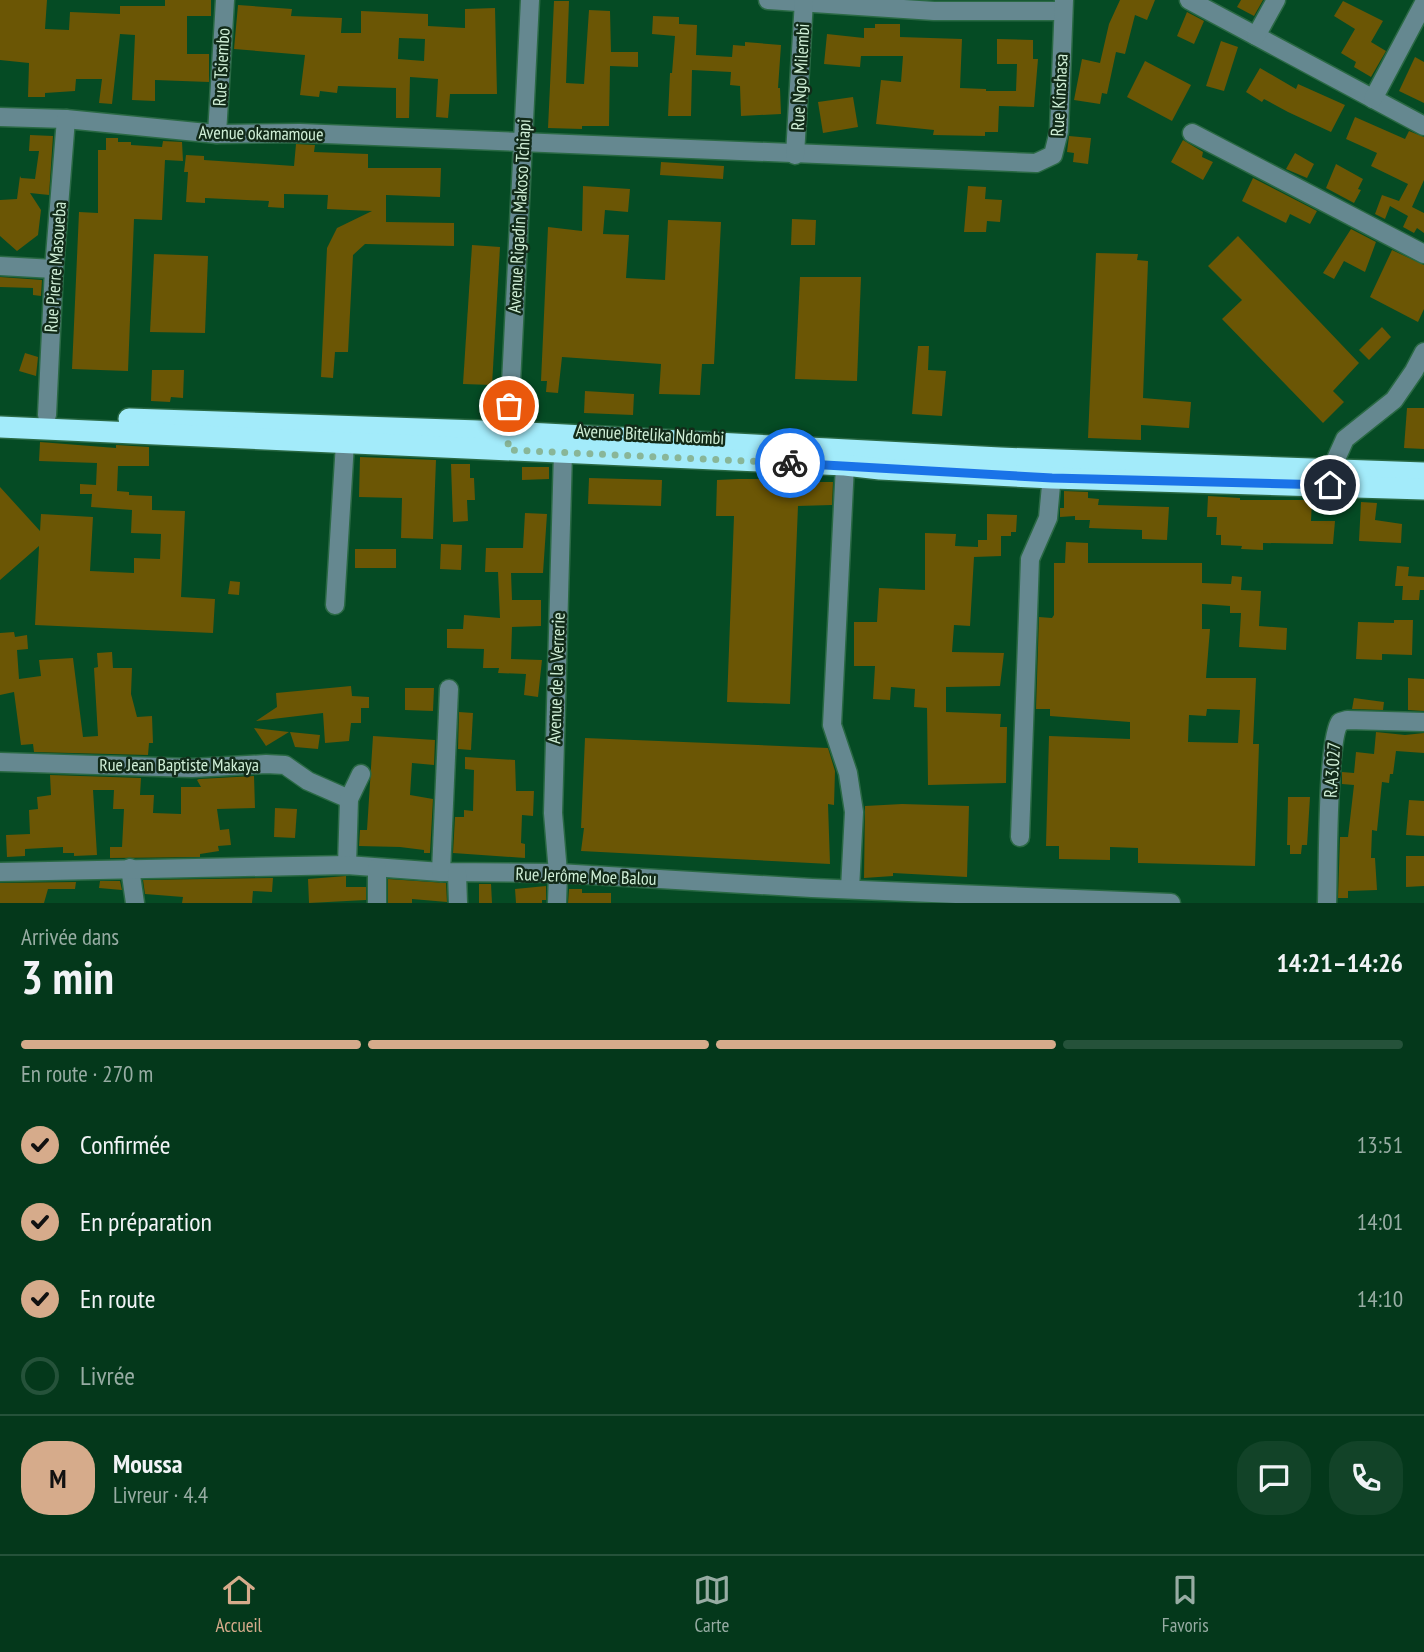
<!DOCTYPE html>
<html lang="fr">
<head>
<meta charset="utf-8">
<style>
	body { margin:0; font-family:"PT Sans Narrow",sans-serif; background:#124328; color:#f1f3f6; height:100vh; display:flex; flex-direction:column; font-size:26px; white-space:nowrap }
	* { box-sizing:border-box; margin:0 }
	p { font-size:23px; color:#97aca3 }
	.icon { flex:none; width:38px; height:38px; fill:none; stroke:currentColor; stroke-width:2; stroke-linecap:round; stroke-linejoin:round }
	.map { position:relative; height:903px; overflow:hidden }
	.side { display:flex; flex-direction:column; background:#04381b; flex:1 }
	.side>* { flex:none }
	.pin { position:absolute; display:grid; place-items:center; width:60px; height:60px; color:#fff; margin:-30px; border:4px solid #fff; border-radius:50%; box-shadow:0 2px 7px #0007 }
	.courier { position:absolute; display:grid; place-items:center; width:70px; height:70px; margin:-35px; border:5px solid #1a73e8; border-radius:50%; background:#fff; color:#222; box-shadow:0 2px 9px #0007 }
	.headline em { font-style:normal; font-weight:800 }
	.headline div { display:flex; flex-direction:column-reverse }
	.headline { display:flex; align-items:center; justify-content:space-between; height:119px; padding:0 21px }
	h1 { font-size:46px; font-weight:800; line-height:52px }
	.bar { display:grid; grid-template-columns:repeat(4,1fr); gap:10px 7px; align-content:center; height:84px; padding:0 21px }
	.bar i { height:9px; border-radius:5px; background:#25523a }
	.bar .on { background:#d6ab8b }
	.bar p { grid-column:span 4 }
	.line { display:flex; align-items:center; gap:18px; padding:0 21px; border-top:2px solid #25523a }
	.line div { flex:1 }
	.round { display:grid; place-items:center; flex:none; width:74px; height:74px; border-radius:28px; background:#124328 }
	ol { padding:0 21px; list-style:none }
	li { display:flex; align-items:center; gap:21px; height:77px }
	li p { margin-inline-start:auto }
	li .icon { padding:7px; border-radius:50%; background:#d6ab8b; color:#111; stroke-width:4 }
	li:last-child { color:#97aca3 }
	li i { width:38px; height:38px; border:4px solid #25523a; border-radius:50% }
	.dock { display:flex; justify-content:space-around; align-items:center; height:98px; border-top:2px solid #25523a; background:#04381b; font-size:19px; color:#97aca3 }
	.dock a { display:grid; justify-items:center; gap:4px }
	.dock .on { color:#d6ab8b }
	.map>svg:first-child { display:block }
	.building { fill:#6b5605; fill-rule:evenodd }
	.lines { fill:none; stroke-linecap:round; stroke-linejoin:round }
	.minor-casing { stroke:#2a6944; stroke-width:21 }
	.highway-casing { stroke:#2a6944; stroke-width:24 }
	.minor { stroke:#658890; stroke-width:18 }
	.highway { stroke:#a3ebfa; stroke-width:21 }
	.done { stroke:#89b698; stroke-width:7; stroke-dasharray:0 12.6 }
	.route { stroke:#1a73e8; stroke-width:9 }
	.labels { text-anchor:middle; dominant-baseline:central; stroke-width:5; stroke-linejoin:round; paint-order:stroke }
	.street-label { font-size:18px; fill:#d0efd7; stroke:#122b19 }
</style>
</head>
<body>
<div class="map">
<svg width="1424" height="903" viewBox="0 0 1424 903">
	<rect width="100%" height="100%" fill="#054b24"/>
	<g class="building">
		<polygon points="0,0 47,0 45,29 69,30 70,12 120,14 120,6 165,6 165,0 211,0 211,16 187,16 187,54 209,54 209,82 155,80 155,101 132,100 135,35 120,34 112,104 99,103 102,79 76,79 75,91 45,93 45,97 28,97 29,63 0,60"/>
		<polygon points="1120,0 1155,0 1147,20 1135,15 1125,54 1116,52 1107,94 1102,93 1100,104 1074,100 1082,59 1100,63 1109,24"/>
		<polygon points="1241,0 1263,0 1254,16 1237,7"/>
		<polygon points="554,1 569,1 566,83 584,84 589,10 610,11 611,52 638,52 638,67 610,66 609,126 582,126 582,129 548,128"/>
		<polygon points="1343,1 1383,21 1371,42 1386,51 1371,77 1354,67 1356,62 1341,53 1355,29 1334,16"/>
		<path d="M 238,5 L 292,9 L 291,16 L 342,18 L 341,33 L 361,33 L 361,11 L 428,14 L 428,26 L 465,28 L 465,9 L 495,8 L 497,94 L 450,94 L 448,118 L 436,117 L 438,79 L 410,77 L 409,118 L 396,118 L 396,88 L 338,86 L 337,93 L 320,91 L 319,97 L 300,95 L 305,55 L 234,49 ZM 399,38 L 425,39 L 424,61 L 398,59 Z"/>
		<polygon points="1187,12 1204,21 1194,44 1177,36"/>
		<polygon points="653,16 679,17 679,24 697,25 696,55 732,57 733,45 745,46 745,42 781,45 778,88 780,88 781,114 741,116 740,86 730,85 731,72 692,70 691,116 668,116 670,73 672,73 675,36 652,34"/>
		<polygon points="875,24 900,24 900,37 962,39 960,88 986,89 986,91 1016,91 1017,64 997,64 997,39 1033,40 1033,59 1038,59 1034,107 999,106 998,132 985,132 985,136 933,135 934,130 876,124 881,80 901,82 903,56 861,56 860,67 824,64 827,34 864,38 864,28 875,28"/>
		<polygon points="1221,41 1238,47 1224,91 1206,86"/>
		<polygon points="1415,57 1424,62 1424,103 1399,91"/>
		<polygon points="1145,61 1191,85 1172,121 1127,97"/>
		<polygon points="1260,68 1296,89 1298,84 1345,105 1331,132 1288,112 1264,99 1262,102 1246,92"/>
		<polygon points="853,97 858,127 823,133 818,102"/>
		<polygon points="1355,117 1405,139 1409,131 1424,137 1424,180 1412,207 1424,213 1424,233 1417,228 1414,233 1403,227 1408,216 1390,206 1385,219 1375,214 1382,195 1399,201 1408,184 1371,166 1377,153 1346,139"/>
		<polygon points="30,135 53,136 49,195 30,193 41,210 38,235 17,251 0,236 0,200 17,199 20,176 21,178 35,179 39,151 29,151"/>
		<polygon points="1069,136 1091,138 1088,164 1073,162 1074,153 1067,152"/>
		<polygon points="106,138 118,138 118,142 131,142 131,145 162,147 163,141 182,142 183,161 165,160 162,220 134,219 128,371 72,369 79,212 98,213 98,150 106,150"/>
		<polygon points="1183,140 1203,152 1202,157 1213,162 1203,180 1171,162"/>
		<polygon points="296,144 315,145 314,152 368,154 368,168 441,168 440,197 386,195 386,222 454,223 454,246 365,244 353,255 348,352 335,352 333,378 321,377 327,248 337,228 372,211 327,209 328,195 284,194 284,208 268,207 269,201 205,198 205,203 186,202 188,172 184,172 186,155 204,156 204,160 294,166"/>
		<polygon points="1295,153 1314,164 1307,178 1286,169"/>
		<polygon points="661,162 724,166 723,179 660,175"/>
		<polygon points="1336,164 1363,179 1358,189 1361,190 1354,203 1326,188"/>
		<polygon points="1253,178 1317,211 1310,224 1290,214 1286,223 1242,201"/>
		<polygon points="583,186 630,189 628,212 605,210 603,234 629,235 626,278 665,280 668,220 721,222 714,364 702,364 700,395 659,394 661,364 562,357 558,393 546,392 547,381 541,381 548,227 582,231"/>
		<polygon points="968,186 986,187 985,199 1002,200 1000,222 987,221 986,232 964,232"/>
		<polygon points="792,219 816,220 815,245 791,245"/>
		<polygon points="1351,229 1376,242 1365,272 1344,261 1334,279 1323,273"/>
		<polygon points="1238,236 1359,363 1333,391 1344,402 1323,423 1222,319 1242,300 1208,266"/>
		<polygon points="472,245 500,247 492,385 463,384"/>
		<polygon points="1392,250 1424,265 1424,309 1418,322 1370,297"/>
		<polygon points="1096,253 1138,254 1137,260 1148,261 1143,398 1191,402 1189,428 1141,425 1141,440 1088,438"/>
		<polygon points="154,254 208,256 205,333 150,332"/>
		<polygon points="0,277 42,280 41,296 33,295 33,288 0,287"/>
		<polygon points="800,277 861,277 857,381 795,379"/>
		<polygon points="1382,327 1391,337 1369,360 1359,350"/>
		<polygon points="918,346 929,346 928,370 946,371 942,416 912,414"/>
		<polygon points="25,353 38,357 36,376 19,371"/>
		<polygon points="152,370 184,370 183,398 171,397 170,402 151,401"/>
		<polygon points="585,391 634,394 633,415 584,413"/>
		<polygon points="1407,408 1424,408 1424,449 1404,448"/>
		<polygon points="40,442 116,448 116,445 149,447 149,466 118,466 117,491 129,492 129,495 152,496 152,510 185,511 181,597 215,599 213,633 35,625 39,546 0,580 0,487 40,531 41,514 93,517 90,571 134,573 134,558 160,559 161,534 131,533 132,510 91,507 92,494 80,494 80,484 96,485 97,463 39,461"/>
		<polygon points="360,457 436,460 433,539 401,538 402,498 359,497"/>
		<polygon points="451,464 470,464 470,478 474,478 475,500 467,500 468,521 453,522"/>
		<polygon points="522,467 549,467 549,479 522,480"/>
		<polygon points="589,478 662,480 661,506 588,504"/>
		<polygon points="738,479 782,479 782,482 833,482 832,505 798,506 790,704 727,702 734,516 716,516 717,480"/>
		<polygon points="1064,491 1088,492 1088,498 1099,499 1098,505 1169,507 1167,540 1142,539 1142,530 1089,528 1090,520 1075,520 1075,516 1060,517 1060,508 1064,508"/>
		<polygon points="1208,496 1240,498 1240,500 1312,500 1311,521 1335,521 1333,544 1263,543 1263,550 1241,549 1242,546 1221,545 1221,535 1216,535 1217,517 1207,517"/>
		<polygon points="1361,502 1377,503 1375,520 1402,524 1401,543 1359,541"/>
		<polygon points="525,513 547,514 543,573 511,573 512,600 541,600 541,626 512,627 511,659 542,660 538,697 524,695 526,674 498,673 499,668 483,668 484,649 447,648 447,629 463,629 464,615 500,618 498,572 485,572 486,548 523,548"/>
		<polygon points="987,514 1017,515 1016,532 1011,532 1011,536 1001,536 1001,556 974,557 970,626 954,625 952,652 1004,653 1000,686 946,687 946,712 1001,714 1000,727 1007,727 1006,783 928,785 927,708 914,707 915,689 891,687 890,700 873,699 875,666 854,666 854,622 877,622 879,588 925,590 925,533 956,534 955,546 978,547 978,540 987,540"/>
		<path d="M 1066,542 L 1088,543 L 1088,563 L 1202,563 L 1202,583 L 1231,584 L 1232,576 L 1242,577 L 1241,590 L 1261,591 L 1259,626 L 1287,628 L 1286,650 L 1239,647 L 1241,613 L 1230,613 L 1230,606 L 1202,604 L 1202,629 L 1210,629 L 1206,678 L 1256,678 L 1253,744 L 1259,744 L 1255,866 L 1138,863 L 1138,848 L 1110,847 L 1110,860 L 1059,859 L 1059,846 L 1046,846 L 1049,736 L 1130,739 L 1130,722 L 1050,716 L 1050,709 L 1036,709 L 1039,617 L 1052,618 L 1054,615 L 1054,563 L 1065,563 ZM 1207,709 L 1240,710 L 1238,743 L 1188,742 L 1189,715 L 1206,716 Z"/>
		<polygon points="441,544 462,545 461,570 440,569"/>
		<rect x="355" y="549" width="41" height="19"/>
		<polygon points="1397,566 1409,567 1408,576 1424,577 1424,590 1420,590 1419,600 1402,600 1403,586 1395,586"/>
		<polygon points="230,581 240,582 239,595 228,594"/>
		<polygon points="1394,620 1413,620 1412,655 1382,654 1382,660 1356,659 1358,622 1394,623"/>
		<polygon points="14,632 15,637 27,635 28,649 17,650 19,679 41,676 39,660 73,658 83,737 98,736 94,668 98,667 97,653 112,652 113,668 132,668 131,694 137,717 152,716 153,743 149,743 148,755 34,752 33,744 21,745 14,692 0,695 0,633"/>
		<polygon points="1408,678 1424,679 1424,711 1408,710"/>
		<polygon points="351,686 352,696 369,697 369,708 361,708 361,723 351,723 349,741 325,743 323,713 256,721 277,707 276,693"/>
		<polygon points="405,688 434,688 433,711 405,710"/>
		<polygon points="1354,698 1384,702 1383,710 1352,709"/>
		<polygon points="459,712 473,713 471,750 458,749"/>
		<polygon points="254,728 289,732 266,746"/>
		<polygon points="290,732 320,735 318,749 295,747"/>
		<polygon points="1376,732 1405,735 1424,733 1424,753 1396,751 1393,774 1390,774 1389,783 1382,782 1377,831 1372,830 1371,858 1375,858 1377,890 1348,891 1348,898 1338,898 1340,837 1348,837 1354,785 1342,784 1342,772 1354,773 1356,752 1374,754"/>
		<polygon points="373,736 435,740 434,765 412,763 410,795 433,799 430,853 424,853 424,850 400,847 359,846 360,830 367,830"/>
		<polygon points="585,738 828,748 835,771 834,805 828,804 830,864 581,851 584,828 581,828"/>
		<polygon points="465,757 515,760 516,791 534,791 533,816 522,815 521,843 525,844 525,858 453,853 455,817 464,817 464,810 473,811 474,770 465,769"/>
		<polygon points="50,775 141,778 140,795 154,795 153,813 181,814 181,787 201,787 197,780 199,779 254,776 255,808 217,809 220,830 229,829 231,845 218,846 219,851 200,854 200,857 110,858 110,847 122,847 124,809 113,809 114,790 93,790 97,855 74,856 74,853 63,853 63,847 25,849 25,856 7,857 6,835 30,834 29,810 38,809 37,797 51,795"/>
		<polygon points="1288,797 1310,797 1307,845 1302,845 1301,854 1290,854 1290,845 1287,845"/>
		<polygon points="1409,800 1424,801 1424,836 1406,835"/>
		<polygon points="902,804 969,806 967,877 893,873 893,876 864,878 865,806"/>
		<polygon points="275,808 297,809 295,838 274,837"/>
		<polygon points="1406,856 1424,856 1424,886 1406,887"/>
		<polygon points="346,876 346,887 366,887 366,900 309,903 308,879"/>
		<polygon points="273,878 272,892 253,891 252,903 182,903 183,897 145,894 143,880"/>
		<polygon points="388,879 446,883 447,902 412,899 412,903 388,903"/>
		<polygon points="100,881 120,881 122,890 99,888"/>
		<polygon points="76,882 75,889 48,889 44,903 0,903 0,883"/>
		<polygon points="479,884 491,884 492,903 479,903"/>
		<polygon points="546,886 546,900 542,900 542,903 516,903 515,889"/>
		<polygon points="569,889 582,889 582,893 611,893 611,903 568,903"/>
	</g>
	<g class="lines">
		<defs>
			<g id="minor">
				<polyline points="768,0 934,11 1063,11"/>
				<polyline points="1189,0 1424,126"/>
				<polyline points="1256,36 1276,0"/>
				<polyline points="1373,99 1424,3"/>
				<polyline points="0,117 66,119 217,134 300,133 1036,163 1053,155 1059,131 1064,0"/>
				<polyline points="1192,133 1424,254"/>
				<polyline points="217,134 225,0"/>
				<polyline points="795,155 804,0"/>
				<polyline points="0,266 54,269"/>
				<polyline points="47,415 54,269 66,119"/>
				<polyline points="508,444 530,0"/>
				<polyline points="845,465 832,725 848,773 854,812 850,889"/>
				<polyline points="1331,470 1345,439 1394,400 1414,371 1424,352"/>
				<polyline points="335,605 345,443"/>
				<polyline points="0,762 192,768 266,764 285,765 308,781 349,799"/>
				<polyline points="1020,837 1030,559 1048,518 1053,464"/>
				<polyline points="347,865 349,799 361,774"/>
				<polyline points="130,868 135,903"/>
				<polyline points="0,872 347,865 441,872 558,873 812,888 1171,903"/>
				<polyline points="441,872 449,689"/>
				<polyline points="457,873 458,903"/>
				<polyline points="377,903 377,868"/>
				<polyline points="557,903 558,873 553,813 563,452"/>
				<path d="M 1327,903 C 1328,873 1327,739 1340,722 L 1347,720 L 1424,722"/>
			</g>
			<g id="highway">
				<polyline points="129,419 508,432 1000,458 1424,473"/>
				<polyline points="0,427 845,465 880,469 1052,478 1424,489"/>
			</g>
		</defs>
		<use href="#minor" class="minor-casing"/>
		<use href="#highway" class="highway-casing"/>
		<use href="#minor" class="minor"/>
		<use href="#highway" class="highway"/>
	</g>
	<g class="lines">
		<polyline class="done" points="509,406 508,450 790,463"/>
		<polyline class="route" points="790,463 1052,478 1330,485"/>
	</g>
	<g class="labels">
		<g class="street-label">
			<text transform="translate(221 67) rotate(-87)">Rue Tsiembo</text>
			<text transform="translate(800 77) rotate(-87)">Rue Ngo Milembi</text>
			<text transform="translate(1059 95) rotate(-87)">Rue Kinshasa</text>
			<text transform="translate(261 133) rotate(1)">Avenue okamamoue</text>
			<text transform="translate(519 216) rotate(-87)">Avenue Rigadin Makoso Tchiapi</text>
			<text transform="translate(55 267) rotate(-86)">Rue Pierre Masoueba</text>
			<text transform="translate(650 434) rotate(3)">Avenue Bitelika Ndombi</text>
			<text transform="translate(556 678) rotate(-88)">Avenue de la Verrerie</text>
			<text x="179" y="764">Rue Jean Baptiste Makaya</text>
			<text transform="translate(1332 770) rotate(-86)">R.A3.027</text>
			<text transform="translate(586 876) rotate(2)">Rue Jerôme Moe Balou</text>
		</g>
	</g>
</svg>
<div class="pin" style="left:509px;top:406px;background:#ea580c"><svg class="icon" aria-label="bag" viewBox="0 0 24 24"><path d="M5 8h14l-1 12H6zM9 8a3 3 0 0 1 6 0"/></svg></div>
<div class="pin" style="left:1330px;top:485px;background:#1f2937"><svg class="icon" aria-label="home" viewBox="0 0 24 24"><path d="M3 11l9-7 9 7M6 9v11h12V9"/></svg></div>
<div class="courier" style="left:790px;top:463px"><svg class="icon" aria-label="bike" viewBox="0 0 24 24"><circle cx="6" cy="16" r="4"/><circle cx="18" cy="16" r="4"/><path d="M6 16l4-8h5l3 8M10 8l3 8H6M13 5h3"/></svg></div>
</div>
<section class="side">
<div class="headline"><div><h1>3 min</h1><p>Arrivée dans</p></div><em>14:21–14:26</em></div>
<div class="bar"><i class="on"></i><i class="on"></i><i class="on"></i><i></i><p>En route · 270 m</p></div>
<ol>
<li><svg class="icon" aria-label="check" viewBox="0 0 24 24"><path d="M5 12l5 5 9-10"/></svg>Confirmée<p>13:51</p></li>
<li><svg class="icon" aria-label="check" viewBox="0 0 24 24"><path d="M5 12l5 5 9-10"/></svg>En préparation<p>14:01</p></li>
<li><svg class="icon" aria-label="check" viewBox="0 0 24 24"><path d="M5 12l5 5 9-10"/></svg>En route<p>14:10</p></li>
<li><i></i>Livrée</li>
</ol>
<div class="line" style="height:126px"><b class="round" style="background:#d6ab8b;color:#111">M</b><div><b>Moussa</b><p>Livreur · 4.4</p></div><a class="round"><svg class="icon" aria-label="chat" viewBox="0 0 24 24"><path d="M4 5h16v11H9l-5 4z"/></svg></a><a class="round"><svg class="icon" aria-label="phone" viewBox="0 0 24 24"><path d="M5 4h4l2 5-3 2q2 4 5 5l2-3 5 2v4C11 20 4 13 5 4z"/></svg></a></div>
</section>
<nav class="dock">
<a class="on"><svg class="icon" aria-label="home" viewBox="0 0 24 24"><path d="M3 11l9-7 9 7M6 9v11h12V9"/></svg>Accueil</a>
<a><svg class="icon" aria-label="map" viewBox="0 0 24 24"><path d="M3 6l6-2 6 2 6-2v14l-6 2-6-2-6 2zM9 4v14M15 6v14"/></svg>Carte</a>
<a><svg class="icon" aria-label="saved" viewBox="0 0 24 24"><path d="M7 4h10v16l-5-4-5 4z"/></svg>Favoris</a>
</nav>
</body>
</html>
